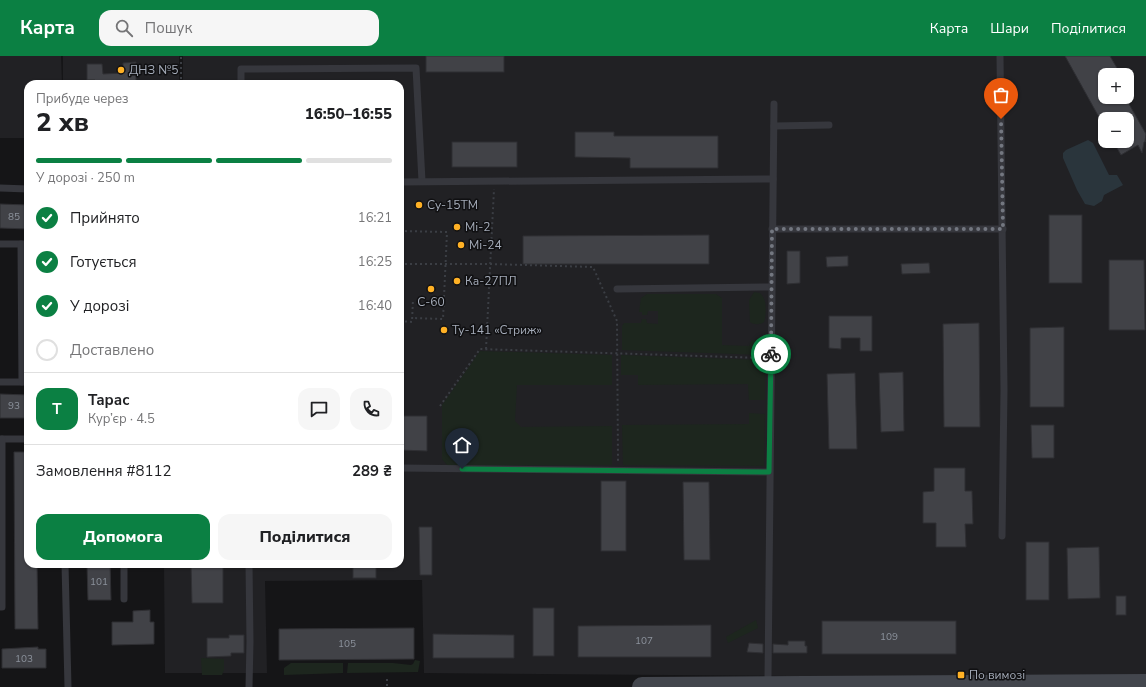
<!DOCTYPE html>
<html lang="uk">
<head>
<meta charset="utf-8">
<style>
	body { margin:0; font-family:"Nunito Sans",sans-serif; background:#f6f6f6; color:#202124; height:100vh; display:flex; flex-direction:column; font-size:15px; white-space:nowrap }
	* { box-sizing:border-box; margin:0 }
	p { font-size:13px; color:#757577 }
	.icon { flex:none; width:22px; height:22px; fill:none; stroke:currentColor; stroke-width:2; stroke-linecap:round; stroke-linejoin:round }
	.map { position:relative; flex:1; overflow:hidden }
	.sheet { position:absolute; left:24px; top:24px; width:380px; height:488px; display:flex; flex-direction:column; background:#fff; border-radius:12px; box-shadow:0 1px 3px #0004 }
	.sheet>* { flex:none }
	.tools { position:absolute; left:1098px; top:12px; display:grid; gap:8px }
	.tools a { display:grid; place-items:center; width:36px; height:36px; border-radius:8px; background:#fff; box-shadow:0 1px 3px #0004; font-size:20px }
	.pin { position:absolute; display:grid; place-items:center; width:34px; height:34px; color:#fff; margin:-41px -17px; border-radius:50% 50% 50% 0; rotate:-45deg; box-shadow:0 0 4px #0007 }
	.pin .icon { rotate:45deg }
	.courier { position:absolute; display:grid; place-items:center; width:40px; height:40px; margin:-20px; border:3px solid #0b8043; border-radius:50%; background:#fff; color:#222; box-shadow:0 1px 5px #0007 }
	.head em { font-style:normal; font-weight:800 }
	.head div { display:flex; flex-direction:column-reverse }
	.head { display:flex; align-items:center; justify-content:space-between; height:68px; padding:0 12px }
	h1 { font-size:26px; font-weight:800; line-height:30px }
	.bar { display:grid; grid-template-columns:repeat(4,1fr); gap:6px 4px; align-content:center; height:48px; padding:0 12px }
	.bar i { height:5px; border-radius:3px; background:#e0e0e0 }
	.bar .on { background:#0b8043 }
	.bar p { grid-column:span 4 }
	.line { display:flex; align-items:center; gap:10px; padding:0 12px; border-top:1px solid #e0e0e0 }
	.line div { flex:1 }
	.round { display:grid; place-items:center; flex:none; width:42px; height:42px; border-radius:12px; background:#f6f6f6 }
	ol { padding:0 12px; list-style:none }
	li { display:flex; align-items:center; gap:12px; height:44px }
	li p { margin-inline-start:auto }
	li .icon { padding:4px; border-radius:50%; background:#0b8043; color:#fff; stroke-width:4 }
	li:last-child { color:#757577 }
	li i { width:22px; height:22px; border:2px solid #e0e0e0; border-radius:50% }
	.cta { display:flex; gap:8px; margin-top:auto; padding:8px 12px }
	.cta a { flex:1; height:46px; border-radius:12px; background:#0b8043; color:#fff; font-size:16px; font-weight:800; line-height:46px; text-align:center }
	.cta a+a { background:#f6f6f6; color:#202124 }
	header { display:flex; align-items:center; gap:24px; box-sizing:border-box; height:56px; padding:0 20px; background:#0b8043; color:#fff }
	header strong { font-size:19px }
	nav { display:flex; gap:22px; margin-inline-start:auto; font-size:14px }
	.search { width:280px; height:36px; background:#f6f6f6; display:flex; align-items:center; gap:10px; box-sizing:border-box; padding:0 14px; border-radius:12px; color:#757577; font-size:15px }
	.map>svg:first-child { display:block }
	.built { fill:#212124; fill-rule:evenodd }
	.green { fill:#1d261e }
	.water { fill:#2a353c }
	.building { fill:#414247; stroke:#2f2f33 }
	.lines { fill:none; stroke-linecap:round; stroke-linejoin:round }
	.path { stroke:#3b3e44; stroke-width:2; stroke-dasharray:2 3; stroke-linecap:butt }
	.lane { stroke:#36373d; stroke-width:7 }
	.secondary { stroke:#43464d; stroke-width:20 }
	.done { stroke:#737780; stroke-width:4; stroke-dasharray:0 7.2 }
	.route { stroke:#0b8043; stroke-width:5 }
	.poi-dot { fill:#ffb125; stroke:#101012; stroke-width:1.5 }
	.labels { text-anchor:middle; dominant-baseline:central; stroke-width:3; stroke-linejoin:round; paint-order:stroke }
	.number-label { font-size:10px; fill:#8c929c }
	.poi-label { font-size:12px; fill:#a5acb9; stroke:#101012; text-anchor:start }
</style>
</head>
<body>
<header>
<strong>Карта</strong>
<div class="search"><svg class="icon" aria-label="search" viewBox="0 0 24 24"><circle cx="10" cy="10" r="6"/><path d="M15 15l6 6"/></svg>Пошук</div>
<nav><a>Карта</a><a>Шари</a><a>Поділитися</a></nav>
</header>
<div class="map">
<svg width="1146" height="631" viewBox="0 0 1146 631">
	<rect width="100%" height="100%" fill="#151517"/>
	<g class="built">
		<polygon points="0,0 61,0 62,28 28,28 28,82 0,82"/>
		<rect x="63" y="0" width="116" height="28"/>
		<path d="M 183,0 L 1146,0 L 1146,623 L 424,617 L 422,524 L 265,525 L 267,617 L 165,617 L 164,508 L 400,508 L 400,28 L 183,28 ZM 1105,19 L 1127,19 L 1127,41 L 1105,41 ZM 1105,63 L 1127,63 L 1127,85 L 1105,85 Z"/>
	</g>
	<g class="green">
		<path d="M 754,236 L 760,237 C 767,244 766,254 765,263 L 764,266 C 760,269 754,269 750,266 L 749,244 Z"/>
		<polygon points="647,238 716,238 722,242 722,289 749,290 751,285 759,283 765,288 765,299 622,294 622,270 624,267 641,267 642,263 646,263 647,267 658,268 658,255 648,255 647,259 642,259 642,256 639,256 641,242"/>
		<polygon points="480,295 612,299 612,329 517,329 515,365 521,371 612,370 612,409 447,409 442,403 442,349"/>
		<polygon points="621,299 765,304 765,344 749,344 748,328 638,329 638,319 621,319"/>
		<polygon points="749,357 765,358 764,410 623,409 622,369 749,368"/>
		<polygon points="756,564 758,572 728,587 726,581"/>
		<polygon points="201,602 224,603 224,614 222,619 202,619"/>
		<polygon points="415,604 420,605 418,616 347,617 348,607 393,607 411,609 413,608"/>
		<polygon points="291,607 343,607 343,617 284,619 284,612"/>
	</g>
	<polygon class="water" points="1088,84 1093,87 1109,119 1117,119 1123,129 1104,139 1102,145 1094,150 1085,148 1077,134 1063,102 1063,97 1066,94"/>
	<g class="building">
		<rect x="426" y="0" width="78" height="16"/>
		<polygon points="1065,0 1110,0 1121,19 1105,19 1105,41 1125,41 1146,78 1145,85 1146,85 1144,86 1142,97 1138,89 1121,99 1113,85 1127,85 1127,63 1100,63"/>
		<polygon points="136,6 136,26 125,26 125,28 95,28 95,24 87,24 87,8 102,8 103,18 123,17 123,7"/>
		<polygon points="575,76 614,76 614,80 718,80 718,112 630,112 630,102 575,101"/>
		<rect x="452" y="86" width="65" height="25"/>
		<polygon points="0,148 28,149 28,173 0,172"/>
		<rect x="1049" y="159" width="33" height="68"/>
		<polygon points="709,179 709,208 523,208 523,180"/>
		<polygon points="787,195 800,195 800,227 787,228"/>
		<polygon points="848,200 848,210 827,211 826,201"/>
		<polygon points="1109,204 1144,204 1145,274 1109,274"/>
		<polygon points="929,207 930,217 902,218 901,208"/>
		<polygon points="829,260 872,260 872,295 860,295 860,282 841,282 841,293 829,292"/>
		<polygon points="979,267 980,371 944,371 943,268"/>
		<polygon points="1064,271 1064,351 1030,351 1030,272"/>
		<polygon points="903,316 904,375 881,376 879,317"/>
		<polygon points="855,317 857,393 829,393 827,318"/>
		<polygon points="0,338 28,339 28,362 0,362"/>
		<polygon points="400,360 427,360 427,395 400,394"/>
		<polygon points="1031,369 1054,369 1054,402 1032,402"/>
		<polygon points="14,396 28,396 28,508 37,508 38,573 15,573"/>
		<polygon points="934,412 965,412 965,435 972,435 973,468 965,468 966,491 936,491 936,467 923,467 923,436 934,435"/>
		<rect x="601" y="425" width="25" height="70"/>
		<polygon points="683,426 709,426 710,504 684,504"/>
		<polygon points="419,471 432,471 432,519 420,519"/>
		<rect x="1026" y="486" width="23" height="58"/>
		<polygon points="1099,491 1100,542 1068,543 1067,492"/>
		<polygon points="87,508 110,508 111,544 88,544"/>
		<polygon points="191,508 223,508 223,547 192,547"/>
		<rect x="353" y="508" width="23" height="14"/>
		<rect x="1116" y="540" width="10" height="19"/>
		<rect x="533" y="552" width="21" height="48"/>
		<polygon points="150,554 150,566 154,566 154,588 112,589 112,566 133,566 133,555"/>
		<rect x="822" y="565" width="134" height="33"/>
		<polygon points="711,569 711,601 578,601 578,570"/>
		<polygon points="414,572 414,603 279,604 279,573"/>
		<polygon points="433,578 514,579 514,602 433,602"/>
		<polygon points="229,579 244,579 244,597 231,597 231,600 207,601 207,582 229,582"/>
		<polygon points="788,585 805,585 805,590 807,590 807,597 773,597 773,588 788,589"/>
		<polygon points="749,587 763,588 763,597 747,596"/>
		<polygon points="38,591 38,593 46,593 46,612 2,612 2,593"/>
	</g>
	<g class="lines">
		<g class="path">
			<polyline points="181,28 181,0"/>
			<polyline points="400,175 447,176 443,263 413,262"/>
			<polyline points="400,208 490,208 593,211 617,265 618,405"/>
			<polyline points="400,265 412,266 413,243"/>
			<polyline points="486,293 494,133"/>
			<polyline points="440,350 480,293 764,302"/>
			<polyline points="387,623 387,631"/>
		</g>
		<g class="lane">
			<polyline points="1000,0 1004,334 1002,480"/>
			<polyline points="241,28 241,13 416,12 422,125"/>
			<polyline points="774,70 829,69"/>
			<polyline points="400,126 773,123"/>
			<polyline points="0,132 28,133"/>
			<polyline points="772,173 1003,173"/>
			<polyline points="0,188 21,188"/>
			<polyline points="617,233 771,231"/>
			<polyline points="0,326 28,326"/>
			<polyline points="22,326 21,188 28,188"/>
			<polyline points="0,383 28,383"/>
			<polyline points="400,412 769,416"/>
			<polyline points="65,508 68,631"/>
			<polyline points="124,508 124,543"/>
			<polyline points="249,508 250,586 249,631"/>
			<polyline points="0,551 2,551 2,383"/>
			<polyline points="768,621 774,48"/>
		</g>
		<polyline class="secondary" points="642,631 1146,628"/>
	</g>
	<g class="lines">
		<polyline class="done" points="771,298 772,173 1003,173 1001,63"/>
		<polyline class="route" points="462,413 769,416 771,298"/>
	</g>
	<g class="poi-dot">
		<circle cx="121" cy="14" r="4"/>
		<circle cx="419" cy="149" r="4"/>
		<circle cx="457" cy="171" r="4"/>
		<circle cx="461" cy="189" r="4"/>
		<circle cx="457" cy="225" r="4"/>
		<circle cx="431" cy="233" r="4"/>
		<circle cx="444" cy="274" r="4"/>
		<rect x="957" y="615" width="8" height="8" rx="2"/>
	</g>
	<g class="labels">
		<g class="number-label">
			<text x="14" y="161">85</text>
			<text x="14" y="350">93</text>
			<text x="99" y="526">101</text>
			<text x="889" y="581">109</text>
			<text x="644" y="585">107</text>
			<text x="347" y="588">105</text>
			<text x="24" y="603">103</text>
		</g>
		<g class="poi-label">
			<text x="129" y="14">ДНЗ №5</text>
			<text x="427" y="149">Су-15ТМ</text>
			<text x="465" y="171">Мі-2</text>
			<text x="469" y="189">Мі-24</text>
			<text x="465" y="225">Ка-27ПЛ</text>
			<text x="431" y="246" text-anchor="middle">С-60</text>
			<text x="452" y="274">Ту-141 «Стриж»</text>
			<text x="969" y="619">По вимозі</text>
		</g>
	</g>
</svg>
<div class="tools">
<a>+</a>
<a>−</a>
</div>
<div class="pin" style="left:1001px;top:63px;background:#ea580c"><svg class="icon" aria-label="bag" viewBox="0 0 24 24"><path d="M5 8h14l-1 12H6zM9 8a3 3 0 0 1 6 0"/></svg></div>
<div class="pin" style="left:462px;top:413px;background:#1f2937"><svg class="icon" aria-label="home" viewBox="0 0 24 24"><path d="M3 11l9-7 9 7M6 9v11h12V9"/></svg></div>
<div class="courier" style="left:771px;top:298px"><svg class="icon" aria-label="bike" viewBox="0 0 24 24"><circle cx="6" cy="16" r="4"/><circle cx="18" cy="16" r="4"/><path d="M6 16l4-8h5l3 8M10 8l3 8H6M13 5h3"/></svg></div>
<section class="sheet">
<div class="head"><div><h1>2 хв</h1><p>Прибуде через</p></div><em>16:50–16:55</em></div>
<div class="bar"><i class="on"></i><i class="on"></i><i class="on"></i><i></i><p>У дорозі · 250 m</p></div>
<ol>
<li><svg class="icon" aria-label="check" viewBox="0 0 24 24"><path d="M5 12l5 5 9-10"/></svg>Прийнято<p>16:21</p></li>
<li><svg class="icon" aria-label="check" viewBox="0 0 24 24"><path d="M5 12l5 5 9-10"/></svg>Готується<p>16:25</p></li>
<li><svg class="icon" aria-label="check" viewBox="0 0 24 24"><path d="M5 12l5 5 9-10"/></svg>У дорозі<p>16:40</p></li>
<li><i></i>Доставлено</li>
</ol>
<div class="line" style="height:72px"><b class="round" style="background:#0b8043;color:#fff">Т</b><div><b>Тарас</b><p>Кур’єр · 4.5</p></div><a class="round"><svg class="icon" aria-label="chat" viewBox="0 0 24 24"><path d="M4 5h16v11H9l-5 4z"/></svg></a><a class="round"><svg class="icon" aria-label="phone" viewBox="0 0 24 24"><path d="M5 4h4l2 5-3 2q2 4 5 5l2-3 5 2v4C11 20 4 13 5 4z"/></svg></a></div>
<div class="line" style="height:52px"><div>Замовлення #8112</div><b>289 ₴</b></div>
<div class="cta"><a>Допомога</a><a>Поділитися</a></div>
</section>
</div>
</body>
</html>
